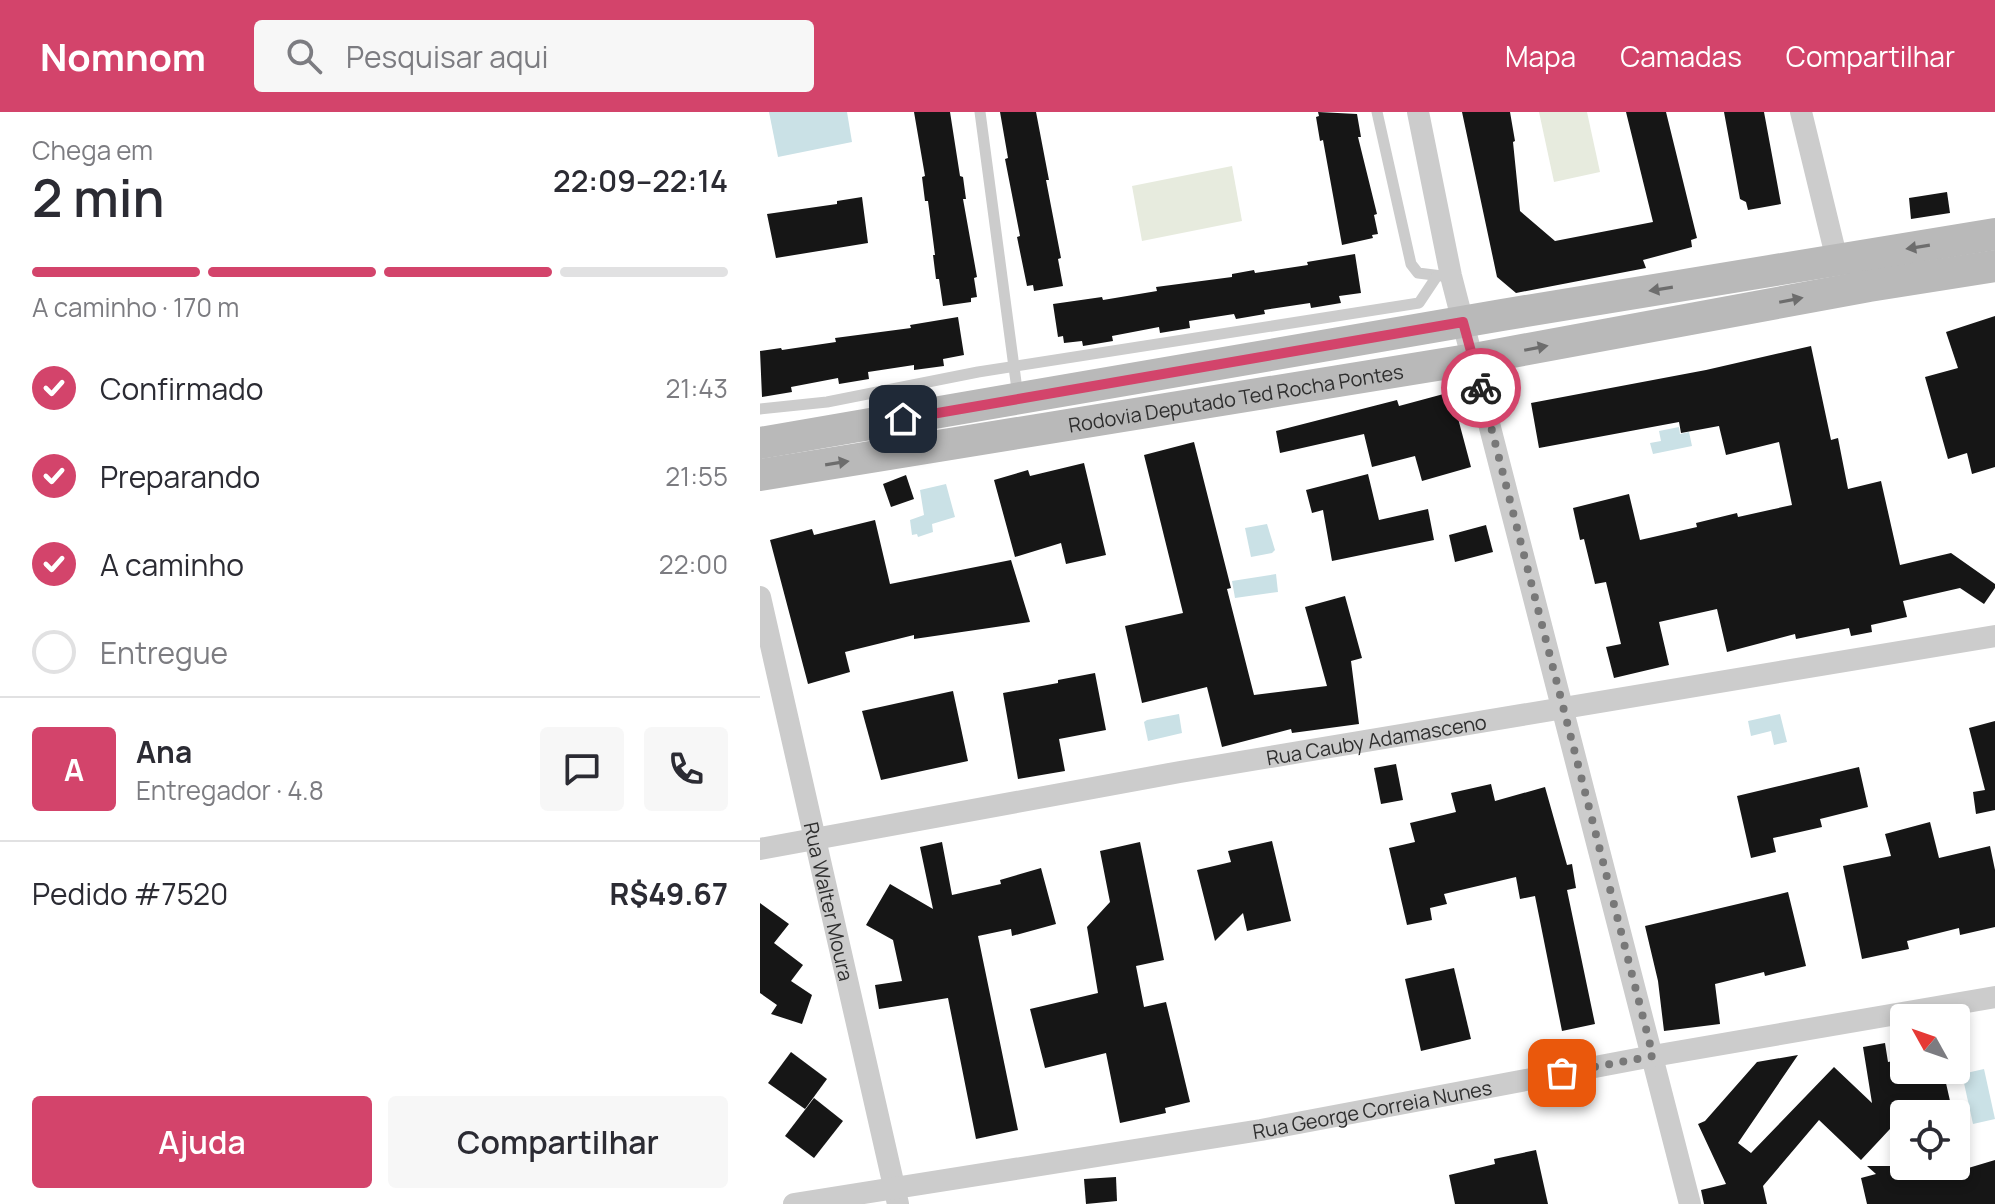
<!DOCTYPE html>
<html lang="pt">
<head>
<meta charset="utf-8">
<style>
	body { margin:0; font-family:Manrope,sans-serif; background:#f7f7f7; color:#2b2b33; height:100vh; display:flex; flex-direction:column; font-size:30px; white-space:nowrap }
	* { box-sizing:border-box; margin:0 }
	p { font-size:26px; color:#7c7c81 }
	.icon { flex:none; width:44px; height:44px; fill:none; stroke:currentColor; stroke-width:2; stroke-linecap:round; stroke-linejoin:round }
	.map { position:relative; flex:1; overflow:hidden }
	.sheet { display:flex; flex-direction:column; background:#fff; width:760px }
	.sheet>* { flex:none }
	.needle { width:52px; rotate:310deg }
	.fabs { position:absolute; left:1130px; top:892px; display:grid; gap:16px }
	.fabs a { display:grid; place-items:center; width:80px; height:80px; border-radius:8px; background:#fff; box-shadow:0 4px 12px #0003; font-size:40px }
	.pin { position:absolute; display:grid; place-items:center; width:68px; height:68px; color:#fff; margin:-34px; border-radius:16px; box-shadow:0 4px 12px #0006 }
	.courier { position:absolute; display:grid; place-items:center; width:80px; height:80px; margin:-40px; border:6px solid #d3446b; border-radius:50%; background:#fff; color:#222; box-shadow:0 2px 10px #0007 }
	.headline em { font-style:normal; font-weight:600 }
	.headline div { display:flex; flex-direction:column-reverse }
	.headline { display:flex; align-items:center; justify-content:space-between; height:136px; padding:0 32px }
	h1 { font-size:52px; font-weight:600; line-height:60px }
	.bar { display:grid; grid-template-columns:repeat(4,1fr); gap:12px 8px; align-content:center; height:96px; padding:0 32px }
	.bar i { height:10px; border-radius:6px; background:#e1e1e2 }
	.bar .current { background:#d3446b }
	.bar p { grid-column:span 4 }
	.line { display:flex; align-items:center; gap:20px; padding:0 32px; border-top:2px solid #e1e1e2 }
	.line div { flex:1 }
	.round { display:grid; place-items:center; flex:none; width:84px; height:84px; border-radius:8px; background:#f7f7f7 }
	ol { padding:0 32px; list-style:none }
	li { display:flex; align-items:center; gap:24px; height:88px }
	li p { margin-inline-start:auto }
	li .icon { padding:8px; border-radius:50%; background:#d3446b; color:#fff; stroke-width:4 }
	li:last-child { color:#7c7c81 }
	li i { width:44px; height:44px; border:4px solid #e1e1e2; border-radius:50% }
	.primary-button { display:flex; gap:16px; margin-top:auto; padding:16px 32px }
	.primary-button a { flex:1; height:92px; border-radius:8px; background:#d3446b; color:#fff; font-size:32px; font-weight:600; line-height:92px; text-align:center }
	.primary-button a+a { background:#f7f7f7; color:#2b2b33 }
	header { display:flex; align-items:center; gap:48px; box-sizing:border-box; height:112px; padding:0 40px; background:#d3446b; color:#fff }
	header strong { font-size:38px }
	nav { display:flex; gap:44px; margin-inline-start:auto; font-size:28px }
	.search { width:560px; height:72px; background:#f7f7f7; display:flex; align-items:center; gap:20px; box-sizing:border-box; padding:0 28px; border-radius:8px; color:#7c7c81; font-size:30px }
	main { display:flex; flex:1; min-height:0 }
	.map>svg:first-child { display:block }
	.green { fill:#e7ebde }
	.water { fill:#cae1e6 }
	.building { fill:#161616 }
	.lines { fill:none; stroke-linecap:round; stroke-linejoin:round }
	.lane { stroke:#ccc; stroke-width:11 }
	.street { stroke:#ccc; stroke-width:22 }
	.secondary { stroke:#b9b9b9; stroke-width:32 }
	.oneway { fill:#6d6d6d }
	.done { stroke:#787878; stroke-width:8; stroke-dasharray:0 14.4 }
	.route { stroke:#d3446b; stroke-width:10 }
	.labels { text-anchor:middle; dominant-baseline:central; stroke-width:8; stroke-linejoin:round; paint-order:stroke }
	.street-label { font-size:20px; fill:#2f2f2f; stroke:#fff }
</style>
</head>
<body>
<header>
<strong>Nomnom</strong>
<div class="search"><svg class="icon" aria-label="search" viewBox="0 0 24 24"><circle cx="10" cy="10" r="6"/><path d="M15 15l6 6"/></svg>Pesquisar aqui</div>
<nav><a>Mapa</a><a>Camadas</a><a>Compartilhar</a></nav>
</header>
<main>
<section class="sheet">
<div class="headline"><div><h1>2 min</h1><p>Chega em</p></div><em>22:09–22:14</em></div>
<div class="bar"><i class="current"></i><i class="current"></i><i class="current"></i><i></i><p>A caminho · 170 m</p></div>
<ol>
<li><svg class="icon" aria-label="check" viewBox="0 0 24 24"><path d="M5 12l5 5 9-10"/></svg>Confirmado<p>21:43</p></li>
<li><svg class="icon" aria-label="check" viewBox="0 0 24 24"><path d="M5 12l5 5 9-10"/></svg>Preparando<p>21:55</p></li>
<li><svg class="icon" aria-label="check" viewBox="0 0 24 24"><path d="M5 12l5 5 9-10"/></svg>A caminho<p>22:00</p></li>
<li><i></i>Entregue</li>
</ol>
<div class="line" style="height:144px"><b class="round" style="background:#d3446b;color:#fff">A</b><div><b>Ana</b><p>Entregador · 4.8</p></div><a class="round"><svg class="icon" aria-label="chat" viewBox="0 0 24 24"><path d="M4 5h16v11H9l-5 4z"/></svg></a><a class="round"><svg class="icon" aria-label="phone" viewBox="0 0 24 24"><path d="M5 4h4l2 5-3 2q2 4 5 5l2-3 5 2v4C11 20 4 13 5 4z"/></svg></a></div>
<div class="line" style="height:104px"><div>Pedido #7520</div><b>R$49.67</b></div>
<div class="primary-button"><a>Ajuda</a><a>Compartilhar</a></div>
</section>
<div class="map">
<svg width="1235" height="1092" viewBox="0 0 1235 1092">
	<rect width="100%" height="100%" fill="#fff"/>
	<g class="green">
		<polygon points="779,0 827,0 840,60 794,70"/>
		<polygon points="472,54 482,109 382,129 372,74"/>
	</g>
	<g class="water">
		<polygon points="9,0 87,0 92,30 18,45"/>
		<polygon points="919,315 920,322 929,320 932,334 893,342 890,331 901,329 899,319"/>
		<polygon points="186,372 195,405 172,412 173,420 158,425 157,422 152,423 150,408 164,403 160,378"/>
		<polygon points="507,412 515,438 512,441 491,445 485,416"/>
		<polygon points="516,462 518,480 475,486 472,469"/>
		<polygon points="419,602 422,621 388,629 384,610 387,608"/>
		<polygon points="1020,602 1027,630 1014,633 1011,619 991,624 988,609"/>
		<polygon points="1224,957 1235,1007 1213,1012 1202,962"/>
	</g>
	<g class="building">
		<polygon points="154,0 190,0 200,64 203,65 206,87 203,87 217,165 214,166 217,185 211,186 211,190 183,194 179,167 176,167 173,143 175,143 168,89 165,89 162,65 165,64"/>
		<polygon points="240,0 276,0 289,68 286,68 301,146 298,147 303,174 274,179 273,173 267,174 257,125 260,124 245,47 248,46"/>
		<polygon points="558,0 597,2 601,25 598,25 617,102 614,103 618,122 612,123 613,126 582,133 563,28 560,29 556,5 559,4"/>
		<polygon points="702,0 750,0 755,29 753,30 760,99 795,129 893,110 866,0 906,0 937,126 931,128 932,135 883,148 886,156 756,181 737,165"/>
		<polygon points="964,0 1004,0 1021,92 988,98 986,90 980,87"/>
		<polygon points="1187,80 1190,101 1151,107 1149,86"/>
		<polygon points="102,85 108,131 16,146 7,102 77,92 77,89"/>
		<polygon points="595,142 601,181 579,184 581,191 551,196 550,191 504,198 505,202 476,207 474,202 429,209 430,216 400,221 399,215 352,224 353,229 323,234 322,229 304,231 303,224 298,225 293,192 342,185 343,188 397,179 396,175 472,165 472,162 494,158 495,161 548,153 547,150"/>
		<polygon points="1235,204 1235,355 1212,362 1207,341 1188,347 1165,265 1198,256 1186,220"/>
		<polygon points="198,205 204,243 183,247 184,254 154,258 154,253 108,260 109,267 79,272 78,266 31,275 32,280 2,285 0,239 21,236 22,238 76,230 75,226 151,216 150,213"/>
		<polygon points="1051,234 1071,328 1078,326 1088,377 1121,369 1140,453 1191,441 1235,472 1235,476 1224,492 1200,476 1143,489 1147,505 1111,513 1112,520 1091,524 1089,516 1036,527 1035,522 967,540 957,497 899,510 909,553 854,566 846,535 861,532 846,470 835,472 824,427 820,428 813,396 869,382 880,428 937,415 936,411 977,401 978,405 1032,393 1019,330 966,343 959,314 921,321 919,310 779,336 771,291 946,258"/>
		<polygon points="691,280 711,355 662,369 655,344 612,355 604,322 520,341 516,319 637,288 639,294"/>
		<polygon points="434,330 471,476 467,477 494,583 567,574 545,495 585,484 602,546 591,549 599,612 532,621 531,617 462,635 447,575 382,591 365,514 423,501 384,343"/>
		<polygon points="324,351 346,443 306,452 301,431 255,445 234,368 268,358 270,364"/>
		<polygon points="608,362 619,408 668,397 674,428 572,449 563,398 552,401 546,378"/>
		<polygon points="146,363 154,387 131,395 123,372"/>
		<polygon points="115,408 130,472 251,448 270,510 154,527 154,523 85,540 90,560 48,572 10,428 52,417 54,423"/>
		<polygon points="726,413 733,440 695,450 689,423"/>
		<polygon points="335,561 346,618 299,627 305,659 258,667 243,581 298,571 298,568"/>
		<polygon points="193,579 208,649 121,668 102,599"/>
		<polygon points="1235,609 1235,698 1216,702 1213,680 1225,678 1209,616"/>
		<polygon points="636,652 643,688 621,692 614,656"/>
		<polygon points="1099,655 1108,695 1060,707 1062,715 1013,726 1016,740 991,746 977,684"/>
		<polygon points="731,672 735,689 785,675 807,753 812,752 816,776 807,778 835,912 802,919 775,784 760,787 756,765 684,782 687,792 670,796 672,808 647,813 629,736 655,730 650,711 696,700 691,681"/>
		<polygon points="1170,710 1179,746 1230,734 1235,758 1235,815 1200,823 1199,816 1147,829 1149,837 1102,847 1083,754 1131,744 1125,722"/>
		<polygon points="512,729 531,809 487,819 483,801 455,829 437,758 471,750 468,739"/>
		<polygon points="182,730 192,783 241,772 240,768 281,756 296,812 252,824 251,817 218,824 258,1018 216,1027 188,886 119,897 115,873 142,869 133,828 106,813 130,772 173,797 160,735"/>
		<polygon points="380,730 404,848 376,854 384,895 406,890 430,990 405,996 406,1001 360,1011 346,941 285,956 270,897 338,881 327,815 350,790 340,739"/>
		<polygon points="1028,780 1046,854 1005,864 1004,860 955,872 960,912 904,919 898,869 885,814"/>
		<polygon points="0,791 29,812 14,831 43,853 31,869 52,883 42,912 11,902 17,893 0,881"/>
		<polygon points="694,856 711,927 661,939 645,867"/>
		<polygon points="1125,931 1128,950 1144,947 1144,958 1183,958 1193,1002 1144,1002 1101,1048 1059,1008 1003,1074 1007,1092 944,1092 941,1078 966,1072 938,1012 945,1009 997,950 1038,943 978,1031 991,1041 1074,955 1112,991 1103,935"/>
		<polygon points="31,940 67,967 45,997 8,971"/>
		<polygon points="54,986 83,1009 54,1046 25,1024"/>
		<polygon points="776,1038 788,1092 695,1092 689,1063 735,1052 734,1047"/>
		<polygon points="1235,1048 1235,1092 1107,1092 1101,1066 1116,1062 1107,1054 1204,1054 1205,1057"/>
		<polygon points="356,1065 357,1089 326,1092 324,1067"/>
	</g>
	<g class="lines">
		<g class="lane">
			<polyline points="220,0 258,285"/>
			<polyline points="617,0 651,152 658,161 682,164"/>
			<polyline points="0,297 67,290 218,260 659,191 677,164"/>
		</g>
		<g class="street">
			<polyline points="658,0 691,164 930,1092"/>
			<polyline points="1041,0 1077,148"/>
			<path id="s1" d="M 0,485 L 138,1092"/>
			<path id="s2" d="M 0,737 L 420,660 L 1235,524"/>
			<path id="s3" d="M 34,1092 L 501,1018 L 893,944 L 1235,885"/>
		</g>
		<g class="secondary">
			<polyline points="0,331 742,203 1235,122"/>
			<path id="s4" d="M 0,363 L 714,247 L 1109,174 L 1235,154"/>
		</g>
	</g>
	<defs><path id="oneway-solid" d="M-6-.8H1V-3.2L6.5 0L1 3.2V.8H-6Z" transform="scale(2)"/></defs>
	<g class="oneway">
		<use href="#oneway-solid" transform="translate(1158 135) rotate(171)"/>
		<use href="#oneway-solid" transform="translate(901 177) rotate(171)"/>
		<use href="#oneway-solid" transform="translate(1031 188) rotate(-11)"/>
		<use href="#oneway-solid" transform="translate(776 236) rotate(-11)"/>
		<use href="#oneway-solid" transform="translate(77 351) rotate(-9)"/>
	</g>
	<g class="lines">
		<polyline class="done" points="721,276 893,944 802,961"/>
		<polyline class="route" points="143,307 703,210 721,276"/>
	</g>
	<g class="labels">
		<g class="street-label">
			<text stroke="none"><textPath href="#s4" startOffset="482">Rodovia Deputado Ted Rocha Pontes</textPath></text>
			<text stroke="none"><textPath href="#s2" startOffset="626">Rua Cauby Adamasceno</textPath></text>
			<text stroke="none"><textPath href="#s1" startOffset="312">Rua Walter Moura</textPath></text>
			<text stroke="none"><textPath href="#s3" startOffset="586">Rua George Correia Nunes</textPath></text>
		</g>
	</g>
</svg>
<div class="fabs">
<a><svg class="needle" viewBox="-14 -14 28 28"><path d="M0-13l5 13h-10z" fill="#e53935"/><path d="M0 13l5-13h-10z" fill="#7c7c81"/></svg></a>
<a><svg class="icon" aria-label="locate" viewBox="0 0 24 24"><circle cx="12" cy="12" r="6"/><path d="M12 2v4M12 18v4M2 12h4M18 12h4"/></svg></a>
</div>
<div class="pin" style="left:802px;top:961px;background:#ea580c"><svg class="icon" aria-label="bag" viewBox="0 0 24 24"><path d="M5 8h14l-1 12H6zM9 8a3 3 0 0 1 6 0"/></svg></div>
<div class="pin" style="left:143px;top:307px;background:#1f2937"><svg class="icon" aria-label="home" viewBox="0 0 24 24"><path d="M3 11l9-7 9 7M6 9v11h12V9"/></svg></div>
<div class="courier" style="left:721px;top:276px"><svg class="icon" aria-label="bike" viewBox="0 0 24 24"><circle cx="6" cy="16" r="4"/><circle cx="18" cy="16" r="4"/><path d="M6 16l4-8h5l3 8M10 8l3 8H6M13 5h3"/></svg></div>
</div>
</main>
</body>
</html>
